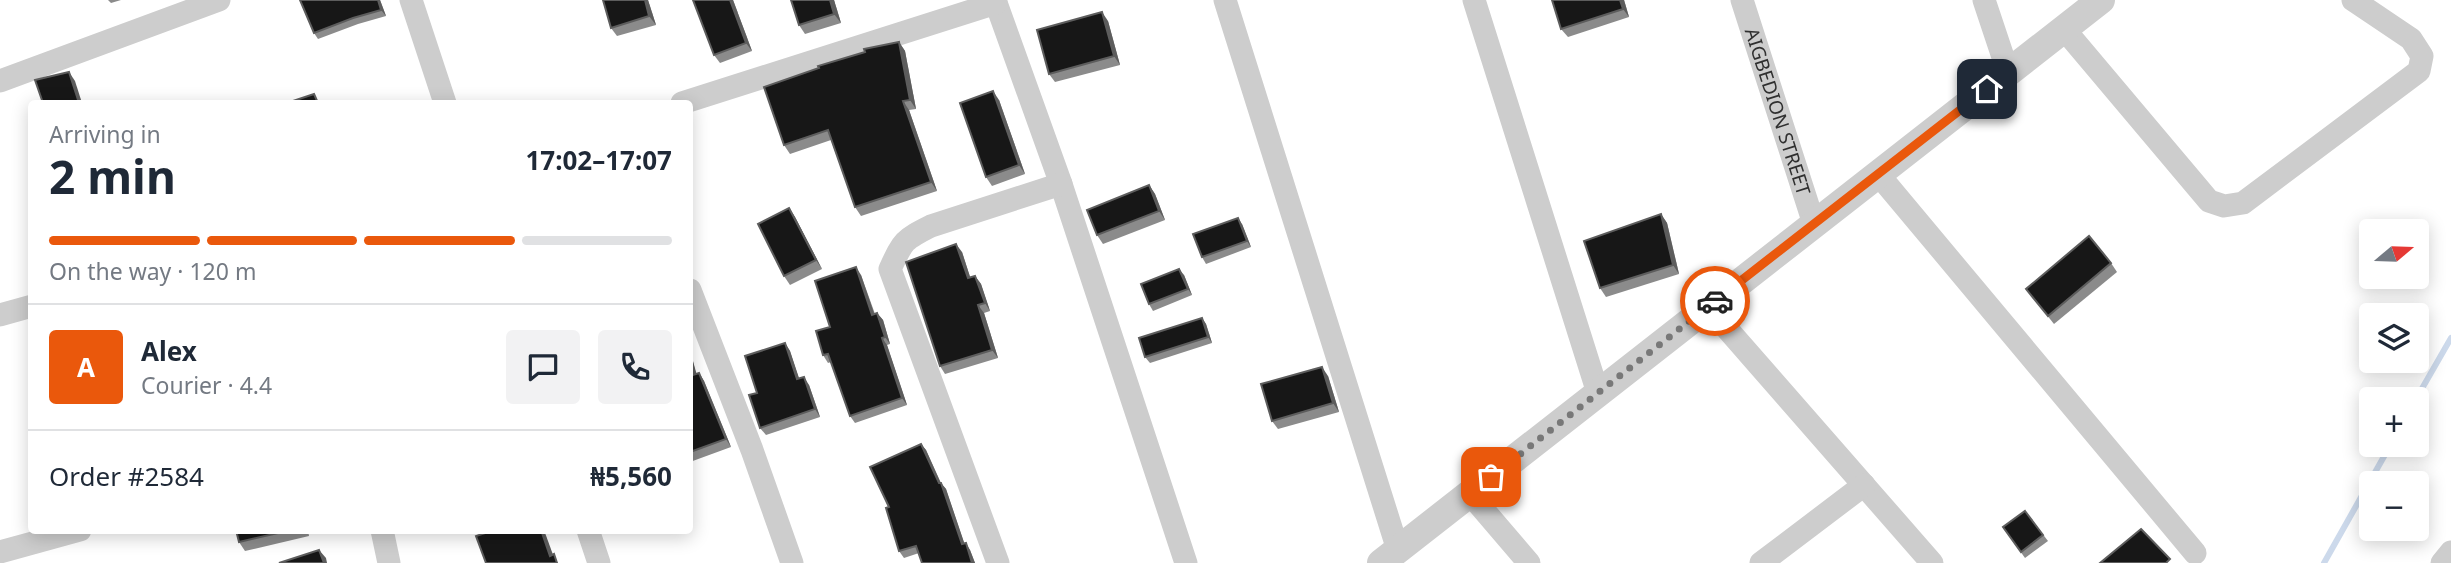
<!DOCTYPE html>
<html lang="en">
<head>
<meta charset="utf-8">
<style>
	body { margin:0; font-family:"Noto Sans",sans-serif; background:#f2f2f3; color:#1f2937; height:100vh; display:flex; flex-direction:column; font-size:26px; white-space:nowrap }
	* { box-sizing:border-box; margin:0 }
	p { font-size:23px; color:#747a83 }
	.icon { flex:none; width:38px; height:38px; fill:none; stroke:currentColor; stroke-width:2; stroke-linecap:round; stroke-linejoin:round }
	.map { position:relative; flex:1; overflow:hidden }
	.panel { position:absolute; left:28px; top:100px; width:665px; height:434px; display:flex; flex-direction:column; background:#fff; border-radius:7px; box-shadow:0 4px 18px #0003 }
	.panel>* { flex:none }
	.needle { width:46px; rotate:71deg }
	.fabs { position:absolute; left:2359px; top:219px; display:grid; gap:14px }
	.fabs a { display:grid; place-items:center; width:70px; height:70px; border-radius:7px; background:#fff; box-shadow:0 4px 18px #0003; font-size:35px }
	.pin { position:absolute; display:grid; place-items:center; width:60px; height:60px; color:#fff; margin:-30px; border-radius:14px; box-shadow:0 4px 10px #0006 }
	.courier { position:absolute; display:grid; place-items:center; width:70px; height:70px; margin:-35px; border:5px solid #ea580c; border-radius:50%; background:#fff; color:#222; box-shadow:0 2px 9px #0007 }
	.head em { font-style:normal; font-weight:700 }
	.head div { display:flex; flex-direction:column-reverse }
	.head { display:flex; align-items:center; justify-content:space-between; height:119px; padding:0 21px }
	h1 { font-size:46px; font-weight:700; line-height:52px }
	.bar { display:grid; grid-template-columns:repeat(4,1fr); gap:10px 7px; align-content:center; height:84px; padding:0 21px }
	.bar i { height:9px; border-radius:5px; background:#e0e1e3 }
	.bar .selected { background:#ea580c }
	.bar p { grid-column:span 4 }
	.line { display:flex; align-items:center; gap:18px; padding:0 21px; border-top:2px solid #e0e1e3 }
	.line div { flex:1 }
	.round { display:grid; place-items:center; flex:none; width:74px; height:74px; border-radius:7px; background:#f2f2f3 }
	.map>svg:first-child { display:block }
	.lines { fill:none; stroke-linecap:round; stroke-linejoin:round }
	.stream { stroke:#ccd9eb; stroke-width:6 }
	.minor { stroke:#cdcdcd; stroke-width:23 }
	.tertiary { stroke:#cdcdcd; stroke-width:28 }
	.wall { fill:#8b8b8b }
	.shaded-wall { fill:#5d5d5d }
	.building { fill:#171717; stroke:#5d5d5d; stroke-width:2 }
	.done { stroke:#787878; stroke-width:7; stroke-dasharray:0 12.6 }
	.route { stroke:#ea580c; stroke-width:9 }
	.labels { text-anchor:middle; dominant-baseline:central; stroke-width:7; stroke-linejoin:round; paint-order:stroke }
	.street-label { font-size:19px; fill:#303030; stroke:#fff }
</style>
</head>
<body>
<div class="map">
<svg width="2451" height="563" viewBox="0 0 2451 563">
	<rect width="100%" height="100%" fill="#fff"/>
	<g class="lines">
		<g class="stream">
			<polyline points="2416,399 2451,338"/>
			<polyline points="2324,563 2391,444"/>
		</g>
		<g class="minor">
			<polyline points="411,0 445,103"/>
			<polyline points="995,0 1061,184 1186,563"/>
			<polyline points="1225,0 1398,550"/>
			<polyline points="1474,0 1598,393"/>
			<path id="s1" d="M 1742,0 L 1814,224"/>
			<polyline points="1984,0 2008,72"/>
			<polyline points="2064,29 2209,201 2224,206 2243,203 2419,71 2422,56 2411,39 2353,0"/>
			<polyline points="0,81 219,0"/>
			<polyline points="682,103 996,3"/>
			<polyline points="1878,174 2195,553"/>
			<polyline points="690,290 752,450 792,563"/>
			<polyline points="1708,307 1932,563"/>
			<polyline points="0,315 32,306"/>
			<polyline points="1470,494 1529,563"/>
			<polyline points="382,530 389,563"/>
			<polyline points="588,530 599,563"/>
			<polyline points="0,552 80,530"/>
			<path d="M 998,563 L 890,269 C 903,241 903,240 931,226 L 1061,184"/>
			<polyline points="1761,563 1864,485"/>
			<polyline points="2442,563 2451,552"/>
		</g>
		<polyline class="tertiary" points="1381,563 2101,0"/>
	</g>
	<g class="wall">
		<polygon points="108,0 121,0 111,3"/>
		<polygon points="300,0 380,0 386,16 358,24 318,39 314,33"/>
		<polygon points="648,0 656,25 617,36 611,28"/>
		<polygon points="733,0 752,51 720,63 714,55"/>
		<polygon points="834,0 841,23 805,34 799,25"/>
		<polygon points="1624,0 1629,17 1568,37 1561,29"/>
		<polygon points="1108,21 1120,65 1055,82 1049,74"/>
		<polygon points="899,42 905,51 916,109 909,110 937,191 861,216 855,207 831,140 790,154 784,145 865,52"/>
		<polygon points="999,100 1025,174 992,186 986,177"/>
		<polygon points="1149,185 1155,194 1165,220 1103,244 1097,235"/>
		<polygon points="789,208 795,217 822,269 790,285 784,276"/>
		<polygon points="1661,214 1667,223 1679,274 1606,297 1600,288"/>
		<polygon points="1242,224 1251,247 1206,264 1202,257"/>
		<polygon points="962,252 970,277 975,276 981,284 990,311 984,313 998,358 945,374 940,366"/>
		<polygon points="2111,263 2117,272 2054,324 2026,289"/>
		<polygon points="861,275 875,314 877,313 883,320 890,344 887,345 907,405 855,423 850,416 831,362 828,363 823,355 830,327"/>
		<polygon points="1184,275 1192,295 1153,311 1149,304"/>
		<polygon points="1202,318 1206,324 1212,343 1150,363 1145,357"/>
		<polygon points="785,343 790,351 799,379 809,385 820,417 766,435 760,428 757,393"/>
		<polygon points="690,350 696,374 699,373 704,381 731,447 690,462"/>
		<polygon points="1328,376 1339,412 1278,429 1272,421"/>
		<polygon points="921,444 926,450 941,483 946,489 964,543 970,550 975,563 922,563 919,553 904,558 899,551 889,507"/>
		<polygon points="2025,511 2048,541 2025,558 2003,527"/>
		<polygon points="236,530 308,530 309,536 245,551 239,542"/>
	</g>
	<g class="shaded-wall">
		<polygon points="378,0 380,0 386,16 381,10"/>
		<polygon points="645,0 648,0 656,25 649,16"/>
		<polygon points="730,0 733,0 752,51 746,43"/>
		<polygon points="830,0 834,0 841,23 834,14"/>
		<polygon points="1620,0 1624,0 1629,17 1623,9"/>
		<polygon points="1102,12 1108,21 1120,65 1114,56"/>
		<polygon points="899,42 905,51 916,109 910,100"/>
		<polygon points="69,72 75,81 82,103 79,103"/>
		<polygon points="993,91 999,100 1025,174 1019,165"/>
		<polygon points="903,101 909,110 937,191 931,182"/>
		<polygon points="1149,185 1155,194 1165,220 1159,211"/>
		<polygon points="789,208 795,217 822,269 816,260"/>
		<polygon points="1661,214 1667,223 1679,274 1673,265"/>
		<polygon points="1238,218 1242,224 1251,247 1247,241"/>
		<polygon points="956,244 962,252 973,286 968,278"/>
		<polygon points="856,267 861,275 877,322 872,315"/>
		<polygon points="1179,269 1184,275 1192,295 1188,289"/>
		<polygon points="975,276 981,284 990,311 985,303"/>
		<polygon points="978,305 984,313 998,358 992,350"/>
		<polygon points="877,313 883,320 890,344 885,337"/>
		<polygon points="1202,318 1206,324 1212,343 1208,337"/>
		<polygon points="882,338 887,345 907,405 902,398"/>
		<polygon points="785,343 790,351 802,387 797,379"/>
		<polygon points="690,350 699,383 693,375 690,362"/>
		<polygon points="1322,367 1328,376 1339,412 1333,403"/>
		<polygon points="699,373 704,381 731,447 726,439"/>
		<polygon points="804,377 809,385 820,417 815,409"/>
		<polygon points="921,444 926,450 942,486 941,483 946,489 967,551 962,544 939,483"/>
		<polygon points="541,530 544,530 556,563 550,556"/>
		<polygon points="966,543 970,550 975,563 972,563"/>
		<polygon points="319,550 326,558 327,563 324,563"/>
	</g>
	<g class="building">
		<polygon points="300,0 378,0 381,10 353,18 314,33"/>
		<polygon points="603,0 645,0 649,16 611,28"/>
		<polygon points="693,0 730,0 746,43 714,55"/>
		<polygon points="791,0 830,0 834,14 799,25"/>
		<polygon points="1552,0 1620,0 1623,9 1561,29"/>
		<polygon points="1102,12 1114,56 1049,74 1037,30"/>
		<polygon points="899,42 910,100 903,101 931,182 855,207 828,130 784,145 764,87 819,68 818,66 865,52 864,49"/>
		<polygon points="69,72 79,103 43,103 35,80"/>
		<polygon points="993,91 1019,165 986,177 960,103"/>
		<polygon points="314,94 318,103 287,103"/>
		<polygon points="1149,185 1159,211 1097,235 1087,210"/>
		<polygon points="789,208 816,260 784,276 758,224"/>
		<polygon points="1661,214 1673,265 1600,288 1584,241"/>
		<polygon points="1238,218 1247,241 1202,257 1193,234"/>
		<polygon points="2089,236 2111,263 2048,316 2026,289"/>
		<polygon points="956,244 968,278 975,276 985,303 978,305 992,350 940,366 906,262"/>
		<polygon points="856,267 872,315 877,313 885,337 882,338 902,398 850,416 828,354 823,355 816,331 830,327 815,281"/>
		<polygon points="1179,269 1188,289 1149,304 1141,284"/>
		<polygon points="1202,318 1208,337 1145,357 1139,338"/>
		<polygon points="785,343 797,379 804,377 815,409 760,428 749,395 757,393 745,356"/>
		<polygon points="690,362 693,375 699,373 726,439 690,452"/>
		<polygon points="1322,367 1333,403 1272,421 1261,384"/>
		<polygon points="921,444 939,483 941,483 962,544 966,543 972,563 922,563 916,546 899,551 886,508 889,507 870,467"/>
		<polygon points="2025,511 2043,535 2021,552 2003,527"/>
		<polygon points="2141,529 2170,559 2166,563 2100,563"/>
		<polygon points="236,530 291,530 239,542"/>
		<polygon points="484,530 541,530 550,556 554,554 557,563 486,563 476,536 485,533"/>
		<polygon points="319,550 324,563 279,563"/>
	</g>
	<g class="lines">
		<polyline class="done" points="1491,477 1715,301"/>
		<polyline class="route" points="1715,301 1987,89"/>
	</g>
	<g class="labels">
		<g class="street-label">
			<text stroke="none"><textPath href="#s1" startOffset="117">AIGBEDION STREET</textPath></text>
		</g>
	</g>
</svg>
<div class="fabs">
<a><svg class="needle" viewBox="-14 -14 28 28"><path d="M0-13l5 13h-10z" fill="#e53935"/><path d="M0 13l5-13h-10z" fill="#747a83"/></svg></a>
<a><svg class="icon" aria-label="layers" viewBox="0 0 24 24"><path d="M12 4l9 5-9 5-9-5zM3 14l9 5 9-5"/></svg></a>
<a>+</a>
<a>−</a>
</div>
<div class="pin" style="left:1491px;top:477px;background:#ea580c"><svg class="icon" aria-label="bag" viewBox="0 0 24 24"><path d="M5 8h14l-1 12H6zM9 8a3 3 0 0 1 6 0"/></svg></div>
<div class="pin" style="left:1987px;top:89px;background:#1f2937"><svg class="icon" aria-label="home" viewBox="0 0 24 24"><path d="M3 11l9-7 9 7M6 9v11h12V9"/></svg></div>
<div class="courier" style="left:1715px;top:301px"><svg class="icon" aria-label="car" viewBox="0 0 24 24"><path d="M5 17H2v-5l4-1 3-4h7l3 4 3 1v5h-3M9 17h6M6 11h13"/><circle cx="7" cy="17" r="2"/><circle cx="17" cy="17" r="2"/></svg></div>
<section class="panel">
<div class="head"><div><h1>2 min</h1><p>Arriving in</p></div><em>17:02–17:07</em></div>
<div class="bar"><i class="selected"></i><i class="selected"></i><i class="selected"></i><i></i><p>On the way · 120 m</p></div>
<div class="line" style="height:126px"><b class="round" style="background:#ea580c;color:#fff">A</b><div><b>Alex</b><p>Courier · 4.4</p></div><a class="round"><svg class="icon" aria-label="chat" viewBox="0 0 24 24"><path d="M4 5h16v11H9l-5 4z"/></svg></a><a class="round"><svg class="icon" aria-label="phone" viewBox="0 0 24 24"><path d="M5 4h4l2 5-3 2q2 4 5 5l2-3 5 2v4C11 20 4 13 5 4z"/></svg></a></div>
<div class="line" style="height:91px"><div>Order #2584</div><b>₦5,560</b></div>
</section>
</div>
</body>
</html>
